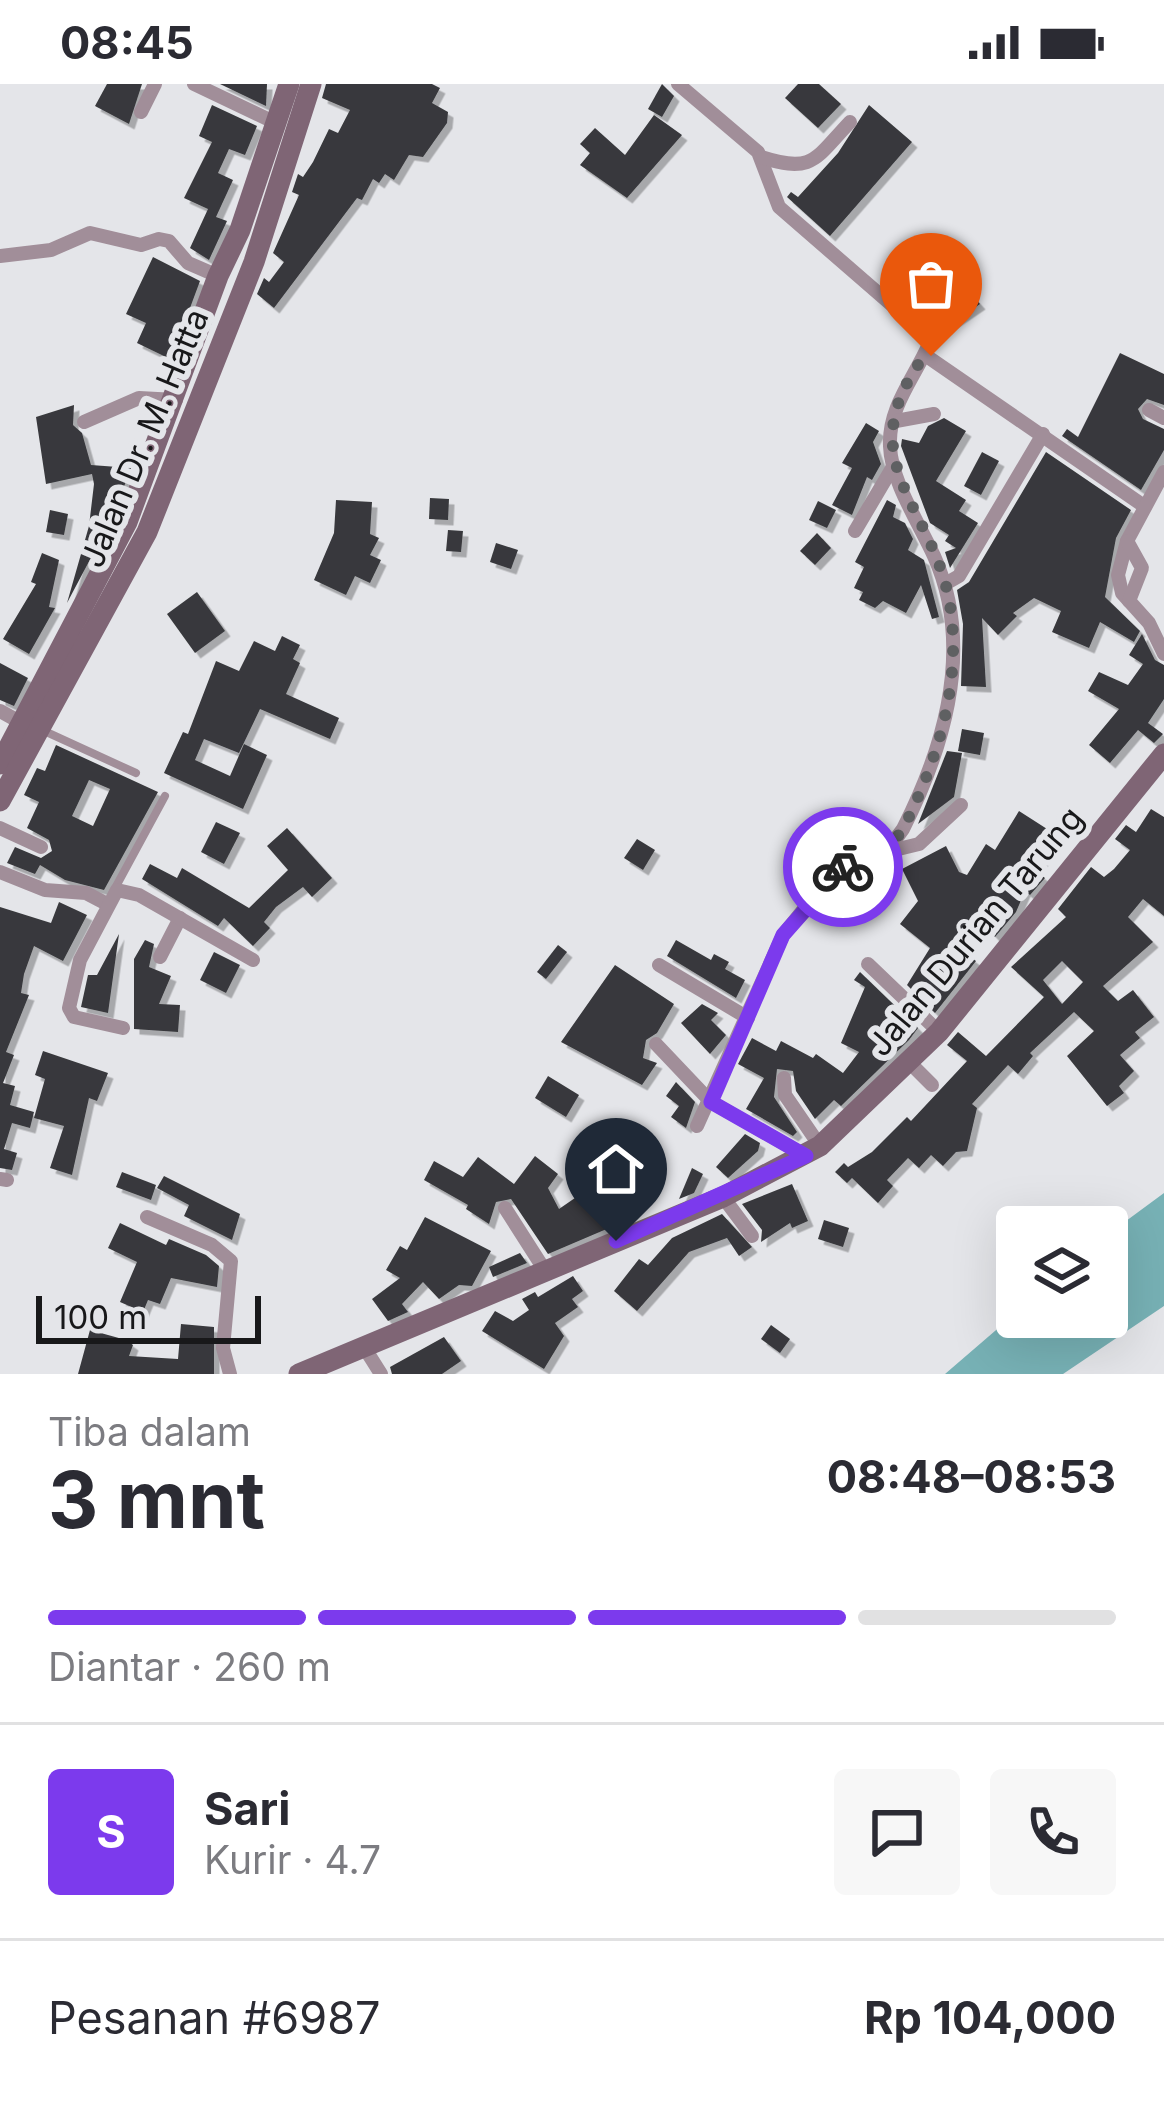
<!DOCTYPE html>
<html lang="id">
<head>
<meta charset="utf-8">
<style>
	body { margin:0; font-family:Inter,sans-serif; background:#f7f7f7; color:#2b2b33; height:100vh; display:flex; flex-direction:column; font-size:45px; white-space:nowrap }
	* { box-sizing:border-box; margin:0 }
	p { font-size:39px; color:#7c7c81 }
	.icon { flex:none; width:66px; height:66px; fill:none; stroke:currentColor; stroke-width:2; stroke-linecap:round; stroke-linejoin:round }
	.map { position:relative; height:1290px; overflow:hidden }
	.panel { display:flex; flex-direction:column; background:#fff; flex:1 }
	.panel>* { flex:none }
	.controls { position:absolute; left:996px; top:1122px; display:grid; gap:24px }
	.controls a { display:grid; place-items:center; width:132px; height:132px; border-radius:12px; background:#fff; box-shadow:0 12px 48px #0002; font-size:60px }
	.scale { position:absolute; left:36px; bottom:30px; width:225px; box-sizing:border-box; padding-left:12px; border:6px solid #18181a; border-top:0; font-size:33px; line-height:42px; white-space:nowrap; color:#18181a; -webkit-text-stroke:9px #e4e5e9; paint-order:stroke }
	.pin { position:absolute; display:grid; place-items:center; width:102px; height:102px; color:#fff; margin:-123px -51px; border-radius:50% 50% 50% 0; rotate:-45deg; box-shadow:0 0 12px #0007 }
	.pin .icon { rotate:45deg }
	.courier { position:absolute; display:grid; place-items:center; width:120px; height:120px; margin:-60px; border:9px solid #7c3aed; border-radius:50%; background:#fff; color:#222; box-shadow:0 3px 15px #0007 }
	.headline em { font-style:normal; font-weight:700 }
	.headline div { display:flex; flex-direction:column-reverse }
	.headline { display:flex; align-items:center; justify-content:space-between; height:204px; padding:0 48px }
	h1 { font-size:78px; font-weight:700; line-height:90px }
	.bar { display:grid; grid-template-columns:repeat(4,1fr); gap:18px 12px; align-content:center; height:144px; padding:0 48px }
	.bar i { height:15px; border-radius:9px; background:#e1e1e2 }
	.bar .active { background:#7c3aed }
	.bar p { grid-column:span 4 }
	.line { display:flex; align-items:center; gap:30px; padding:0 48px; border-top:3px solid #e1e1e2 }
	.line div { flex:1 }
	.round { display:grid; place-items:center; flex:none; width:126px; height:126px; border-radius:12px; background:#f7f7f7 }
	.status { display:flex; justify-content:space-between; align-items:center; height:84px; padding:0 60px; background:#fff; direction:ltr }
	.status svg { height:33px; fill:currentColor }
	.map>svg:first-child { display:block }
	.water { fill:#77b1b5 }
	.building { fill:#38393c; fill-rule:evenodd; filter:url(#shadow) }
	.lines { fill:none; stroke-linecap:round; stroke-linejoin:round }
	.lane { stroke:#a18e99; stroke-width:8 }
	.street { stroke:#a18e99; stroke-width:14 }
	.secondary { stroke:#7f6575; stroke-width:21 }
	.done { stroke:#5f6062; stroke-width:12; stroke-dasharray:0 21.6 }
	.route { stroke:#7c3aed; stroke-width:15 }
	.labels { text-anchor:middle; dominant-baseline:central; stroke-width:12; stroke-linejoin:round; paint-order:stroke }
	.street-label { font-size:33px; fill:#18181a; stroke:#e4e5e9 }
</style>
</head>
<body>
<div class="status"><b>08:45</b><svg viewBox="0 0 49 12"><path d="M0 12V9h3v3zM5 12V6h3v6zM10 12V3h3v9zM15 12V0h3v12zM26 1h20v11H26zM47 4h2v5h-2z"/></svg></div>
<div class="map">
<svg width="1164" height="1290" viewBox="0 0 1164 1290">
	<defs>
		<filter id="shadow"><feDropShadow dx="5.5" dy="5.5" stdDeviation="0" flood-color="#0004"/></filter>
	</defs>
	<rect width="100%" height="100%" fill="#e4e5e9"/>
	<polygon class="water" points="1164,1109 1164,1222 1063,1290 945,1290 1017,1228 1017,1233 1107,1233 1107,1151"/>
	<g class="building">
		<polygon points="107,0 142,0 129,40 95,22"/>
		<polygon points="220,0 267,0 266,22"/>
		<polygon points="326,0 432,0 440,4 432,19 448,28 447,39 423,73 409,71 394,96 385,90 379,99 373,95 362,116 357,114 274,224 257,210 264,194 269,198 284,178 273,169 299,111 292,108 298,90 303,93 313,78 329,45 338,49 350,26 322,14"/>
		<polygon points="662,0 674,12 662,33 648,25"/>
		<polygon points="798,0 819,0 841,20 818,44 785,14"/>
		<polygon points="212,21 257,42 245,71 229,65 218,89 233,96 216,133 227,137 209,176 190,164 208,125 184,114 212,58 199,52"/>
		<polygon points="869,21 912,58 830,152 787,113 791,108 798,113 838,69"/>
		<polygon points="654,31 682,51 627,114 580,81 590,69 580,60 595,44 625,71"/>
		<polygon points="153,173 200,197 167,286 168,274 137,259 146,239 126,230"/>
		<polygon points="961,199 980,220 936,250 927,237 952,218 946,212"/>
		<polygon points="1120,269 1164,290 1164,321 1147,315 1138,325 1143,335 1164,345 1164,366 1141,406 1062,352 1067,345 1078,353"/>
		<polygon points="74,321 73,341 82,349 91,381 131,384 113,432 67,519 89,442 94,400 92,390 46,400 36,333"/>
		<polygon points="944,334 966,347 936,397 966,416 959,427 978,439 950,484 945,468 956,464 945,457 949,451 930,439 901,362 902,355 919,359 928,342"/>
		<polygon points="866,339 879,347 873,358 881,380 872,396 867,393 852,431 832,421 852,384 842,379"/>
		<polygon points="982,368 999,377 981,411 964,402"/>
		<polygon points="1046,368 1131,426 1116,454 1105,513 1140,547 1134,558 1100,538 1089,564 1052,548 1061,527 1034,514 1013,529 1017,532 998,551 982,534 986,603 961,602 963,540 957,506 969,498"/>
		<polygon points="430,414 449,415 448,436 429,435"/>
		<polygon points="336,416 372,418 370,450 379,454 370,471 381,476 370,499 355,492 346,511 314,496 334,449"/>
		<polygon points="887,416 896,421 893,433 905,439 913,455 908,466 924,476 939,533 932,535 921,501 906,529 883,517 875,524 859,516 863,508 854,504 864,483 855,478"/>
		<polygon points="818,417 836,426 827,444 809,436"/>
		<polygon points="50,426 68,430 64,451 46,448"/>
		<polygon points="448,446 463,447 461,468 446,467"/>
		<polygon points="817,449 831,464 815,481 800,467"/>
		<polygon points="496,459 518,466 511,485 490,478"/>
		<polygon points="42,469 59,476 49,523 55,524 29,570 3,555 36,500 31,498"/>
		<polygon points="197,508 225,547 195,569 167,530"/>
		<polygon points="1142,550 1155,576 1164,581 1164,615 1148,639 1163,650 1154,659 1138,646 1110,679 1089,661 1119,625 1088,607 1099,588 1128,601 1143,580 1129,571"/>
		<polygon points="282,552 300,561 293,575 300,579 286,610 339,634 330,655 260,625 239,669 204,655 195,676 230,692 244,660 267,671 243,725 164,689 183,648 188,650 216,577 239,587 254,557 275,567"/>
		<polygon points="0,579 28,594 14,622 0,616"/>
		<polygon points="962,645 984,649 980,671 958,667"/>
		<path d="M 56,661 L 158,708 L 104,806 L 65,796 L 40,781 L 35,790 L 7,779 L 15,763 L 41,774 L 52,767 L 49,756 L 27,744 L 39,718 L 24,711 L 37,684 L 45,687 ZM 89,696 L 110,705 L 93,742 L 72,732 Z"/>
		<polygon points="947,667 962,669 954,713 918,740"/>
		<path d="M 1151,725 L 1164,733 L 1164,832 L 1143,815 L 1128,833 L 1153,858 L 1103,902 L 1118,917 L 1133,906 L 1154,933 L 1135,948 L 1140,954 L 1120,971 L 1134,987 L 1119,1002 L 1124,1009 L 1107,1022 L 1067,972 L 1094,947 L 1074,928 L 1030,969 L 1033,972 L 1018,990 L 1008,981 L 972,1020 L 977,1024 L 967,1067 L 956,1068 L 943,1082 L 931,1071 L 919,1084 L 908,1074 L 887,1096 L 893,1102 L 878,1119 L 852,1094 L 847,1099 L 835,1088 L 844,1079 L 848,1083 L 872,1068 L 907,1033 L 911,1037 L 967,977 L 947,961 L 958,948 L 986,972 L 1044,913 L 1011,883 L 1066,833 L 1058,825 L 1091,783 L 1104,793 L 1114,785 L 1130,766 L 1115,755 L 1126,741 L 1136,748 ZM 1062,877 L 1083,898 L 1062,920 L 1043,896 Z"/>
		<polygon points="1019,727 1058,752 1036,787 1045,794 1030,811 1025,807 1016,828 995,853 986,843 958,864 976,877 935,929 907,901 930,864 900,840 918,817 902,785 946,762 959,788 967,791 986,760 995,766"/>
		<polygon points="216,738 240,749 224,780 201,768"/>
		<polygon points="287,744 332,794 312,813 303,803 276,823 264,838 270,844 253,862 224,834 218,842 142,795 150,780 177,794 182,784 249,824 288,786 267,762"/>
		<polygon points="637,755 655,766 643,786 624,774"/>
		<polygon points="59,818 87,831 63,877 34,862 24,890 21,909 29,911 6,968 14,971 3,999 15,1002 10,1021 34,1028 30,1044 12,1039 4,1065 17,1069 12,1086 0,1084 0,823 51,839"/>
		<polygon points="119,850 108,929 81,923 88,891 97,891"/>
		<polygon points="145,856 154,860 149,883 171,892 159,920 180,921 178,948 134,945 134,875"/>
		<polygon points="676,856 711,876 714,870 729,878 725,885 745,896 736,914 667,872"/>
		<polygon points="558,861 567,868 546,895 537,888"/>
		<polygon points="214,868 240,881 226,909 200,896"/>
		<polygon points="615,881 674,920 657,949 646,956 643,974 657,979 642,1001 561,958"/>
		<polygon points="860,888 918,944 909,956 841,1022 834,1016 815,1035 796,1007 793,987 777,985 774,1013 797,1048 793,1052 746,1025 764,994 738,980 752,954 776,967 781,957 813,974 816,970 843,989 859,968 841,959 865,903 854,896"/>
		<polygon points="702,920 718,929 711,936 726,951 710,970 681,939"/>
		<polygon points="43,967 108,989 97,1017 89,1014 72,1091 50,1084 64,1042 34,1034 45,995 35,991"/>
		<polygon points="548,992 579,1011 566,1033 535,1014"/>
		<polygon points="676,998 695,1018 686,1044 671,1033 679,1022 666,1012"/>
		<polygon points="745,1050 760,1059 758,1067 728,1094 716,1083"/>
		<polygon points="584,1062 599,1071 622,1104 634,1088 648,1099 616,1141 548,1170 511,1115 496,1118 489,1140 466,1125 468,1121 424,1096 434,1077 463,1093 478,1073 514,1100 535,1072 558,1090 548,1104 559,1125 588,1105 584,1100 593,1094 573,1081"/>
		<polygon points="692,1084 703,1090 694,1109 679,1115"/>
		<polygon points="122,1088 156,1101 151,1116 116,1103"/>
		<polygon points="164,1092 240,1130 232,1156 184,1132 189,1121 157,1104"/>
		<polygon points="792,1100 808,1137 792,1144 790,1139 761,1158 762,1146 742,1120"/>
		<polygon points="722,1130 752,1163 739,1172 727,1154 689,1168 637,1227 614,1207 639,1175 648,1181 672,1154"/>
		<polygon points="425,1133 491,1167 472,1202 459,1201 439,1215 423,1198 402,1220 408,1228 388,1237 372,1215 400,1194 386,1186 400,1162 407,1166"/>
		<polygon points="824,1136 849,1144 843,1163 818,1155"/>
		<polygon points="120,1139 166,1161 169,1155 206,1171 219,1182 217,1203 171,1194 160,1220 148,1216 143,1228 120,1218 137,1178 108,1164"/>
		<polygon points="520,1169 527,1179 493,1193 489,1183"/>
		<polygon points="573,1192 583,1207 572,1215 578,1223 555,1239 564,1252 544,1285 482,1247 495,1227 513,1237 529,1226 522,1215 535,1208 538,1213"/>
		<polygon points="181,1240 214,1243 214,1290 78,1290 90,1246 126,1256 133,1261 129,1272 178,1275"/>
		<polygon points="771,1241 790,1255 780,1269 761,1255"/>
		<polygon points="444,1253 461,1277 442,1290 392,1290 390,1283"/>
	</g>
	<g class="lines">
		<g class="lane">
			<polyline points="42,646 136,689"/>
			<polyline points="113,808 165,712"/>
		</g>
		<g class="street">
			<polyline points="194,0 276,39"/>
			<path d="M 678,0 L 758,68 L 779,123 L 923,248 L 929,260 C 915,293 888,323 890,362 C 891,397 919,439 934,472 C 974,561 945,662 903,745 L 892,760 L 831,792 L 783,851 L 697,1042"/>
			<polyline points="141,28 155,0"/>
			<path d="M 761,73 C 813,90 815,75 850,38"/>
			<polyline points="0,172 51,166 90,149 141,161 159,155 169,157 188,179 218,192"/>
			<polyline points="925,271 1144,422"/>
			<polyline points="1149,326 1164,334"/>
			<polyline points="896,337 934,330"/>
			<polyline points="84,338 139,314 176,316"/>
			<polyline points="1164,388 1127,457 1118,491 1122,509 1149,539 1164,570"/>
			<polyline points="855,447 894,381"/>
			<polyline points="1127,457 1142,484 1129,517"/>
			<polyline points="945,500 959,492 1043,350"/>
			<polyline points="0,627 20,638"/>
			<polyline points="0,744 41,763"/>
			<polyline points="886,768 919,760 961,721"/>
			<polyline points="0,788 45,806 86,809 107,820"/>
			<polyline points="160,873 180,834"/>
			<polyline points="868,880 939,948"/>
			<polyline points="659,881 748,934"/>
			<polyline points="123,944 74,933 69,924 80,876 117,806 139,811 253,876"/>
			<polyline points="656,960 711,1018 804,1071"/>
			<polyline points="911,980 932,1001"/>
			<polyline points="784,994 785,1011 820,1062"/>
			<polyline points="0,1095 7,1096"/>
			<polyline points="723,1113 752,1152"/>
			<polyline points="505,1124 544,1185"/>
			<polyline points="147,1133 212,1161 231,1177 223,1264 230,1290"/>
			<polyline points="364,1263 381,1290"/>
		</g>
		<g class="secondary">
			<polyline points="0,680 127,438 218,192 240,146 289,0"/>
			<polyline points="0,717 147,448 254,178 311,0"/>
			<polyline points="299,1290 723,1113 820,1062 939,948 1164,670"/>
		</g>
	</g>
	<g class="lines">
		<path class="done" d="M 843,783 L 892,760 L 903,745 C 938,676 962,598 950,521 C 934,421 846,377 925,271 L 931,272"/>
		<polyline class="route" points="616,1157 806,1072 711,1018 783,851 843,783"/>
	</g>
	<g class="labels">
		<g class="street-label">
			<text transform="translate(144 354) rotate(-67)">Jalan Dr. M. Hatta</text>
			<text transform="translate(975 847) rotate(-50)">Jalan Durian Tarung</text>
		</g>
	</g>
</svg>
<div class="controls">
<a><svg class="icon" aria-label="layers" viewBox="0 0 24 24"><path d="M12 4l9 5-9 5-9-5zM3 14l9 5 9-5"/></svg></a>
</div>
<div class="scale">100 m</div>
<div class="pin" style="left:931px;top:272px;background:#ea580c"><svg class="icon" aria-label="bag" viewBox="0 0 24 24"><path d="M5 8h14l-1 12H6zM9 8a3 3 0 0 1 6 0"/></svg></div>
<div class="pin" style="left:616px;top:1157px;background:#1f2937"><svg class="icon" aria-label="home" viewBox="0 0 24 24"><path d="M3 11l9-7 9 7M6 9v11h12V9"/></svg></div>
<div class="courier" style="left:843px;top:783px"><svg class="icon" aria-label="bike" viewBox="0 0 24 24"><circle cx="6" cy="16" r="4"/><circle cx="18" cy="16" r="4"/><path d="M6 16l4-8h5l3 8M10 8l3 8H6M13 5h3"/></svg></div>
</div>
<section class="panel">
<div class="headline"><div><h1>3 mnt</h1><p>Tiba dalam</p></div><em>08:48–08:53</em></div>
<div class="bar"><i class="active"></i><i class="active"></i><i class="active"></i><i></i><p>Diantar · 260 m</p></div>
<div class="line" style="height:216px"><b class="round" style="background:#7c3aed;color:#fff">S</b><div><b>Sari</b><p>Kurir · 4.7</p></div><a class="round"><svg class="icon" aria-label="chat" viewBox="0 0 24 24"><path d="M4 5h16v11H9l-5 4z"/></svg></a><a class="round"><svg class="icon" aria-label="phone" viewBox="0 0 24 24"><path d="M5 4h4l2 5-3 2q2 4 5 5l2-3 5 2v4C11 20 4 13 5 4z"/></svg></a></div>
<div class="line" style="height:156px"><div>Pesanan #6987</div><b>Rp 104,000</b></div>
</section>
</body>
</html>
